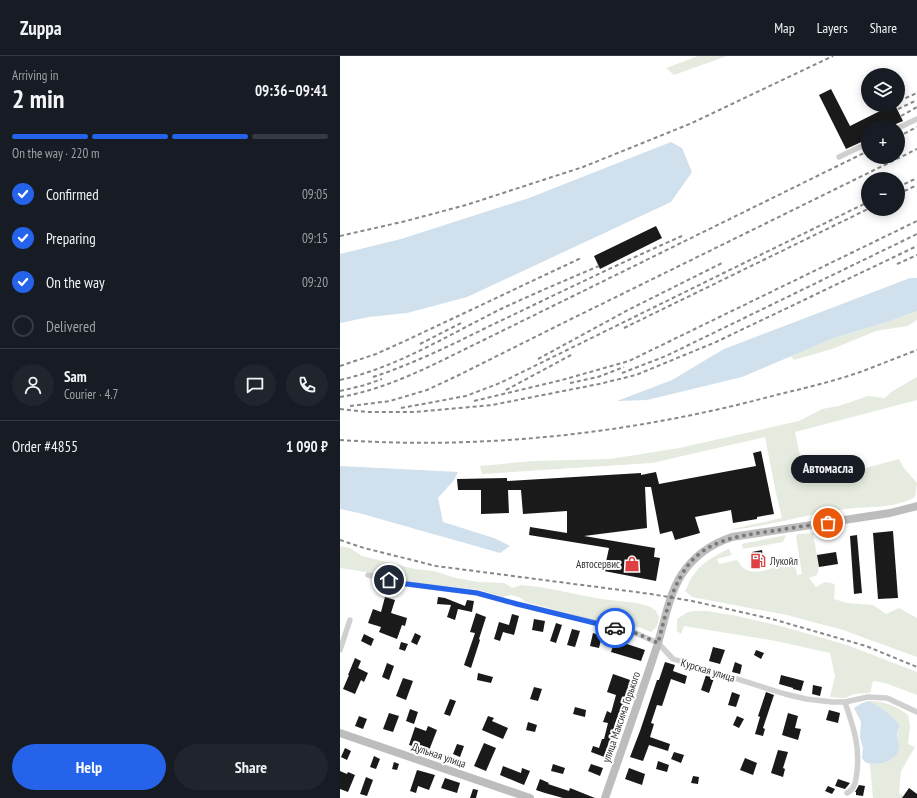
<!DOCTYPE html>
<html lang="en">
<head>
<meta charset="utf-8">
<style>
	body { margin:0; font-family:"PT Sans Narrow",sans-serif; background:#20242c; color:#f1f3f6; height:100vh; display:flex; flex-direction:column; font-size:15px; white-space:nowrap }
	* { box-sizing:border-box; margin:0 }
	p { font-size:13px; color:#9ea1a6 }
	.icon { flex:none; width:22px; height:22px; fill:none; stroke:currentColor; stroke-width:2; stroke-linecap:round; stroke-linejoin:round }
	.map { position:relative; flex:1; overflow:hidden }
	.details { display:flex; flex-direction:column; background:#171b24; width:340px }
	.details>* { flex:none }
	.fabs { position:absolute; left:521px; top:12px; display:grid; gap:8px }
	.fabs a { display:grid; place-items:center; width:44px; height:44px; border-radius:50%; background:#171b24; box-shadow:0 2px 10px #0003; font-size:20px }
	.pin { position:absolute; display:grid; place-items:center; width:34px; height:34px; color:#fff; margin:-17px; border:2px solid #fff; border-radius:50%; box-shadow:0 1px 4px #0007 }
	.courier { position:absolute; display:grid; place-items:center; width:40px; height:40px; margin:-20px; border:3px solid #2563eb; border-radius:50%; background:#fff; color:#222; box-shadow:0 1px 5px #0007 }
	.bubble { position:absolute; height:28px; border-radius:14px; background:#171b24; box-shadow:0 2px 10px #0003; font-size:13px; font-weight:700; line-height:28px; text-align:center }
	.headline em { font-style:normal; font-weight:700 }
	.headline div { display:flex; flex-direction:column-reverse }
	.headline { display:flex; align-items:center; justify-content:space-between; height:68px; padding:0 12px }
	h1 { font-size:26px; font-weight:700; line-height:30px }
	.bar { display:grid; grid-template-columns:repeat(4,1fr); gap:6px 4px; align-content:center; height:48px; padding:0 12px }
	.bar i { height:5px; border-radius:3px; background:#363941 }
	.bar .active { background:#2563eb }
	.bar p { grid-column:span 4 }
	.line { display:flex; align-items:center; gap:10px; padding:0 12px; border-top:1px solid #363941 }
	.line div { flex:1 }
	.round { display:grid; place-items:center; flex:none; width:42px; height:42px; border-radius:21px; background:#20242c }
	ol { padding:0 12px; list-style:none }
	li { display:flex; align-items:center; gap:12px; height:44px }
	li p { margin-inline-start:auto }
	li .icon { padding:4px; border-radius:50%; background:#2563eb; color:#fff; stroke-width:4 }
	li:last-child { color:#9ea1a6 }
	li i { width:22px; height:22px; border:2px solid #363941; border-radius:50% }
	.cta { display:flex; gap:8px; margin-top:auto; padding:8px 12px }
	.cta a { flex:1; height:46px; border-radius:24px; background:#2563eb; color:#fff; font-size:16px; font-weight:700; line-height:46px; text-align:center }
	.cta a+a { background:#20242c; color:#f1f3f6 }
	header { display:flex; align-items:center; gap:24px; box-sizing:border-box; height:56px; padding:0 20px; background:#171b24; border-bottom:1px solid #363941 }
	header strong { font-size:19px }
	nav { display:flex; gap:22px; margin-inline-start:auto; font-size:14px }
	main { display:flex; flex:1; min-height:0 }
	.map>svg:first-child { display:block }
	.green { fill:#e5ebdf }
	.water { fill:#d0e0ec }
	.building { fill:#1a1a1a }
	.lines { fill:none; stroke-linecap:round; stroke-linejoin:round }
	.street { stroke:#d0d0d0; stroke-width:5.5 }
	.secondary { stroke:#bdbdbd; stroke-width:8 }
	.rail { stroke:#888; stroke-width:2; stroke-dasharray:4 3; stroke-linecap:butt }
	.done { stroke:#7a7a7a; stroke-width:4; stroke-dasharray:0 7.2 }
	.route { stroke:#2563eb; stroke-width:5 }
	.labels { text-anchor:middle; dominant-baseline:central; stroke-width:4; stroke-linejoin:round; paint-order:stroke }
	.poi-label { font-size:11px; fill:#333; stroke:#fff; text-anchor:start }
	.street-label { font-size:11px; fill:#333; stroke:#fff }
</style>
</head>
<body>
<header>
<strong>Zuppa</strong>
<nav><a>Map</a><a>Layers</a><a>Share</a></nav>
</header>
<main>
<section class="details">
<div class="headline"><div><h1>2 min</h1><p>Arriving in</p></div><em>09:36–09:41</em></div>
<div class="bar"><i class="active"></i><i class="active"></i><i class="active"></i><i></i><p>On the way · 220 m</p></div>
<ol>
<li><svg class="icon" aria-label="check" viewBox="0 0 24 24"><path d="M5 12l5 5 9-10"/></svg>Confirmed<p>09:05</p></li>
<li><svg class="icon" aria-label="check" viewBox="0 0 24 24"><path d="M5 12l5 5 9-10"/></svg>Preparing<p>09:15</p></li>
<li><svg class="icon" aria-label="check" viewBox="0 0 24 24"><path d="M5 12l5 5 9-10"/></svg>On the way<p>09:20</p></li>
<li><i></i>Delivered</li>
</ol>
<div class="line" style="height:72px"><a class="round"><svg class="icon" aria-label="person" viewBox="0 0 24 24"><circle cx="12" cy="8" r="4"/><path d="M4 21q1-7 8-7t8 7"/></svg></a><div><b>Sam</b><p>Courier · 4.7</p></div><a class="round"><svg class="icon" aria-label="chat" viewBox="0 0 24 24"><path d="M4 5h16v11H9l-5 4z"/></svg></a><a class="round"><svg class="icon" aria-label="phone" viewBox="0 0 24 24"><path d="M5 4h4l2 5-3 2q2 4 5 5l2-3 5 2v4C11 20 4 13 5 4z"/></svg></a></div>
<div class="line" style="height:52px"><div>Order #4855</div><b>1 090 ₽</b></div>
<div class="cta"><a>Help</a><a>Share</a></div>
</section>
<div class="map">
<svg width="577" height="742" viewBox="0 0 577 742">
	<rect width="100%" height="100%" fill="#fff"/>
	<g class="green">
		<polygon points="358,0 387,0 334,19 326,12"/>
		<polygon points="577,255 577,264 567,270 536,275 492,293 454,304 451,300 494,282 550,265"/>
		<path d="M 577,321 L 577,344 L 455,376 L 466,428 L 559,403 L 563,411 L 577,427 L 575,441 C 554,453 528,450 506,453 C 466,458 428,471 388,474 L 442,462 L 436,437 L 425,381 L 312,407 L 142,418 L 140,410 L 193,405 L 270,403 L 339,392 L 459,365 L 482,353 L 499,350 L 528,340 L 545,342 L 551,336 Z"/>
		<path d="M 473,477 L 479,511 L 477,519 L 469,522 L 476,531 L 485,526 L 495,528 L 494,543 L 507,547 L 533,549 L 546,558 L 559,552 L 577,562 L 577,601 L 503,574 L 447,559 L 352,541 L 345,535 C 348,531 349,525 352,521 C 360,508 376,498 389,493 L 392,499 L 377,503 L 379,508 L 397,504 C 413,532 442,500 454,510 C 456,512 457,517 457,519 L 462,518 L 456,480 L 458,478 Z"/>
		<polygon points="446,479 443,486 403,493 402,488"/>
		<polygon points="0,490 10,492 22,500 75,513 94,515 112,521 137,526 164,527 173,532 181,529 200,531 261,543 297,547 311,551 316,555 319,561 317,570 311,576 299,571 255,564 185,546 181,542 171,539 162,541 140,534 59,525 26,516 0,512"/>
		<polygon points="353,555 367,555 397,560 444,571 507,589 577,616 577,639 545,627 533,625 530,637 514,638 505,642 490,641 495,620 490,597 436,585 344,570 341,578 337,575 337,563 346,557"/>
		<path d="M 529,645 C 542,644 558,651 568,659 L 570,669 L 568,688 L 575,691 L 561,715 L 559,737 L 566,742 L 533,742 L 530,708 C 542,709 553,704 559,693 L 557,681 L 560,670 C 554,660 540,651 529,645 Z"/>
	</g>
	<g class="water">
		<polygon points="331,86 342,92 352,116 331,146 127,241 67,257 29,261 0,267 0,198 61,183 189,142"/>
		<polygon points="570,222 577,222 577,255 550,265 494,282 402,321 307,344 277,345 332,324 384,293"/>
		<polygon points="0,410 118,416 114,424 98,442 103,466 154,482 170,490 160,497 19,457 0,453"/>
		<path d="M 529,645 C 539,650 555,661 560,670 C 559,673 557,677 557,680 C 557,684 560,688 559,692 C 557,706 535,711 525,706 L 522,702 L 523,692 L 520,681 L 521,666 L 514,652 L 522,647 Z"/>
	</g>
	<g class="building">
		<polygon points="491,33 510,70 552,49 555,49 563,65 556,68 554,71 528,71 528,83 506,93 479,39"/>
		<polygon points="316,170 322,182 260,213 254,200"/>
		<polygon points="421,395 434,458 417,461 417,463 393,467 391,454 355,461 360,477 335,484 332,475 320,478 311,431 305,431 307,472 244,480 315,492 314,501 320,502 316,525 264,515 269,492 189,479 190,471 227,477 227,455 183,458 181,434 168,434 169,457 141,458 141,434 118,434 117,423 167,422 167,425 301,417 301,419 316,416 319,428 416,410 413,397"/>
		<polygon points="553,475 558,542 538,543 533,477"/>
		<polygon points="517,479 522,537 514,538 510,480"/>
		<polygon points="422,494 425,511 415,512 412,496"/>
		<polygon points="496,496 498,508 479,511 477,499"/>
		<polygon points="45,541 55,544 51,557 67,562 65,570 62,569 57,583 39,576 41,571 28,567 33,553 41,556"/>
		<polygon points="98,541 105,542 125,550 127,544 134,545 132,556 118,553 115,564 107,561 111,549 97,548"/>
		<polygon points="136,557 146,561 139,583 140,584 131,612 124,609 135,577 130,576"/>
		<polygon points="172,558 179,560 174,579 163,576 160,585 154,583 159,566 169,569"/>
		<polygon points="194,563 205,565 203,576 192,574"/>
		<polygon points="216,567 222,569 216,587 210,585"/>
		<polygon points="232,573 240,575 235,591 227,589"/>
		<polygon points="75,577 81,580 77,589 71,586"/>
		<polygon points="253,577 262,580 259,592 250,590"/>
		<polygon points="24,578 34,583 31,590 21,585"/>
		<polygon points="275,584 305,594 301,605 271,596"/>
		<polygon points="61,586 68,588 65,595 59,593"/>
		<polygon points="373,591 385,594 380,608 369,605"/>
		<polygon points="416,594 424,597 421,603 414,599"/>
		<polygon points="15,602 21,605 18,612 28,617 24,626 21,624 15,638 3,633 9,619 8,619"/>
		<polygon points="325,606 335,609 333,615 347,620 345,628 331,623 322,650 317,649 311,667 314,668 310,681 330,688 328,695 309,689 303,705 290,701 300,675 317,624 319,624"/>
		<polygon points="395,606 402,609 400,618 392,616"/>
		<polygon points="47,607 54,610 49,624 42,621"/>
		<polygon points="138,617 153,621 151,627 137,624"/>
		<polygon points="273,618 293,625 285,649 286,650 284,656 277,671 267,702 251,696 253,690 259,692 262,683 264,683 268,667 263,666 267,655 271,657 276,639 267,636"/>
		<polygon points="366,619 374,622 369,637 361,634"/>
		<polygon points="441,619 464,625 461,635 453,633 453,632 439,628"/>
		<polygon points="63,622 73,625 66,644 56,640"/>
		<polygon points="473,629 482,631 480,640 472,638"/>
		<polygon points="194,631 202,633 198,645 190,643"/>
		<polygon points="392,636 400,639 396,651 388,649"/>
		<polygon points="426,636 434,639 423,672 425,673 423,680 415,678 420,661 418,660"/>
		<polygon points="110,643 116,645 110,660 104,658"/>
		<polygon points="235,651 246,654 245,661 233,658"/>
		<polygon points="70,653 78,656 74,668 66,665"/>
		<polygon points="489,654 500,657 498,667 486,664"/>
		<polygon points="49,657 59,660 53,676 43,673"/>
		<polygon points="448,657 458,660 455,672 461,673 458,684 442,679"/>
		<polygon points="19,660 27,663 23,673 15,670"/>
		<polygon points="148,660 154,662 152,665 168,672 163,683 142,674"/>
		<polygon points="397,660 404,663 399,672 393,669"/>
		<polygon points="188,666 197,669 195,676 186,674"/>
		<polygon points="88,670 97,674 88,697 79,693 79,692 69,689 75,671 86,675"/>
		<polygon points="144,687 156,692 146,715 134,710"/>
		<polygon points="117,688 124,690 120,701 113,698"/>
		<polygon points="5,692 11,695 7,704 1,701"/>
		<polygon points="438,694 448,696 443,712 445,713 443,721 431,717"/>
		<polygon points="334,696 344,699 341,707 331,703"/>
		<polygon points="34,700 40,703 36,713 30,711"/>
		<polygon points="405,702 417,707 413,719 400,714"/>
		<polygon points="318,705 329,709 327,716 316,713"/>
		<polygon points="54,706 59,708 57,714 52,713"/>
		<polygon points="213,708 225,712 223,718 211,715"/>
		<polygon points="251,708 263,712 260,720 248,715"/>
		<polygon points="163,710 181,717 182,712 190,715 184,729 160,719"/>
		<polygon points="289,712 305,718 302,729 285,723"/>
		<polygon points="77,714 95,719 89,734 78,730 76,737 70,735"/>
		<polygon points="0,715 7,718 8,716 15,719 8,736 0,733"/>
		<polygon points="353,720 359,721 358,728 351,727"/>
		<polygon points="26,721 33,724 27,740 20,738"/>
		<polygon points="105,722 120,727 117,737 101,732"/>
		<polygon points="200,723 209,727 208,728 229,735 230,732 255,742 223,742 205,737 196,734"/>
		<polygon points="498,723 510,727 505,733 495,730"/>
		<polygon points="519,729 525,730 523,740 516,739 516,736 515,736"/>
		<polygon points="488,730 495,733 492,738 485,735"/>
		<polygon points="569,732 577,738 577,742 562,742"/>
		<polygon points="133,733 138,734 136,742 130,742"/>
	</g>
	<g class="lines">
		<g class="street">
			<polyline points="558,72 577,63"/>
			<polyline points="499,101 528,87"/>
			<polyline points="28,519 59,527 137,537 177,548 291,575 318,587 333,603 445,638 466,643 492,646 505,646 528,641 547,642 577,656"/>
			<polyline points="0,594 10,564"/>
			<path d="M 505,646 C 513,671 520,688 517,716 C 516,724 515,733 507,737"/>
		</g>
		<g class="secondary">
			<polyline points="0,677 190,742"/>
			<path d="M 265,742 C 283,690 301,639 318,587 C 325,564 329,538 342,518 C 354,500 371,488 392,481 L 550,457 L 577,450"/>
		</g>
		<g class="rail">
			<polyline points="559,45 577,37"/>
			<polyline points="558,53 577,44"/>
			<polyline points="561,60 577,51"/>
			<polyline points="558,81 577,71"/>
			<polyline points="558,131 577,122"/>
			<polyline points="558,138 577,129"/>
			<polyline points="0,180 66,165 126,149 243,111 352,67 493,0"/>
			<polyline points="557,208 577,199"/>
			<polyline points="284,272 528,153"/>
			<polyline points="80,288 123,266"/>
			<polyline points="198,303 288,254 382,207"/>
			<polyline points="0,310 36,298 65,285 241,202"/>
			<polyline points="282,317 326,300 577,178"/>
			<path d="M 33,321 C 76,307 117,286 158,266 C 219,237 280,207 342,180"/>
			<path d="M 0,324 C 58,311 108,279 161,253 C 193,238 226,224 259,210"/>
			<polyline points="230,327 258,321 284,311"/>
			<polyline points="166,334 231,299"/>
			<polyline points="0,335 25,329 42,323"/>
			<path d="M 0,341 C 36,335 70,320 103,304 L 528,95"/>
			<polyline points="134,345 222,324 289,305 577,165"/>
			<polyline points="10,350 50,345 87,334 117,320 219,269 577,93"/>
			<polyline points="61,352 126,340 160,327 528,146"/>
			<polyline points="0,353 28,356 75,356 152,349 259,328 296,319 376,286 577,190"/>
			<path d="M 0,384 C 147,394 295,377 436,339 C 465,332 495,325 523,315 C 541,308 559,301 577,294"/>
			<polyline points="0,484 24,492 96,510 311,538 352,545 432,563 526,590 577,611"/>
		</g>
	</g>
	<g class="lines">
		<path class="done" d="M 275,572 L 291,575 L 318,587 C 324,565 329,541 341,520 C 361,484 396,480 433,475 C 451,472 470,469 488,467"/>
		<polyline class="route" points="49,524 59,527 137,537 177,548 275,572"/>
	</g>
	<defs>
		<symbol id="fuel-bare" viewBox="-9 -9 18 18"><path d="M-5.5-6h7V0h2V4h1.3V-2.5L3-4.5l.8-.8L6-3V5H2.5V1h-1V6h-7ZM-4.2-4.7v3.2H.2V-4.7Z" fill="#de4144" stroke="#fff" stroke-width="2.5" paint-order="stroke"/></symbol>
		<symbol id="shop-bare" viewBox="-9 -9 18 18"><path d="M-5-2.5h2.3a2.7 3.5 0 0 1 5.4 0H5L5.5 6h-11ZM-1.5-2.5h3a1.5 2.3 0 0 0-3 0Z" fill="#de4144" stroke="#fff" stroke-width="2.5" paint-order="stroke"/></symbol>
	</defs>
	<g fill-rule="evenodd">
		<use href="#fuel-bare" x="407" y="494" width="22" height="22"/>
		<use href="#shop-bare" x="281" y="497" width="22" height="22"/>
	</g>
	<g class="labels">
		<g class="poi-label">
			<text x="430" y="505">Лукойл</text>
			<text x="280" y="508" text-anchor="end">Автосервис</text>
		</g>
		<g class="street-label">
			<text transform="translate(368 614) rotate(17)">Курская улица</text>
			<text transform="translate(281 661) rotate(-71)">улица Максима Горького</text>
			<text transform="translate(99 699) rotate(19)">Дульная улица</text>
		</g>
	</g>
</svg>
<div class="fabs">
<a><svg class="icon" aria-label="layers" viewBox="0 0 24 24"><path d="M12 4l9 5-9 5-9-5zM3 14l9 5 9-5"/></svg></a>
<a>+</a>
<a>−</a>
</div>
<div class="pin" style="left:488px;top:467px;background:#ea580c"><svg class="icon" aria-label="bag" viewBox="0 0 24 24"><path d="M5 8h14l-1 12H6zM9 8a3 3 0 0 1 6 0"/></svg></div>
<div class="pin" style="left:49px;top:524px;background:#1f2937"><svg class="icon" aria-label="home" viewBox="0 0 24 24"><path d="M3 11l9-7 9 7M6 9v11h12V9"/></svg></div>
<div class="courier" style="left:275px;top:572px"><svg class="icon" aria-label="car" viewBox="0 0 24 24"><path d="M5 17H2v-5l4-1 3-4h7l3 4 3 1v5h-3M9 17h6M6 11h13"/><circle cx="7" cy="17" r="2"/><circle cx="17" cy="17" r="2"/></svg></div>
<div class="bubble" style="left:451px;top:399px;width:74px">Автомасла</div>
</div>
</main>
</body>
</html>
